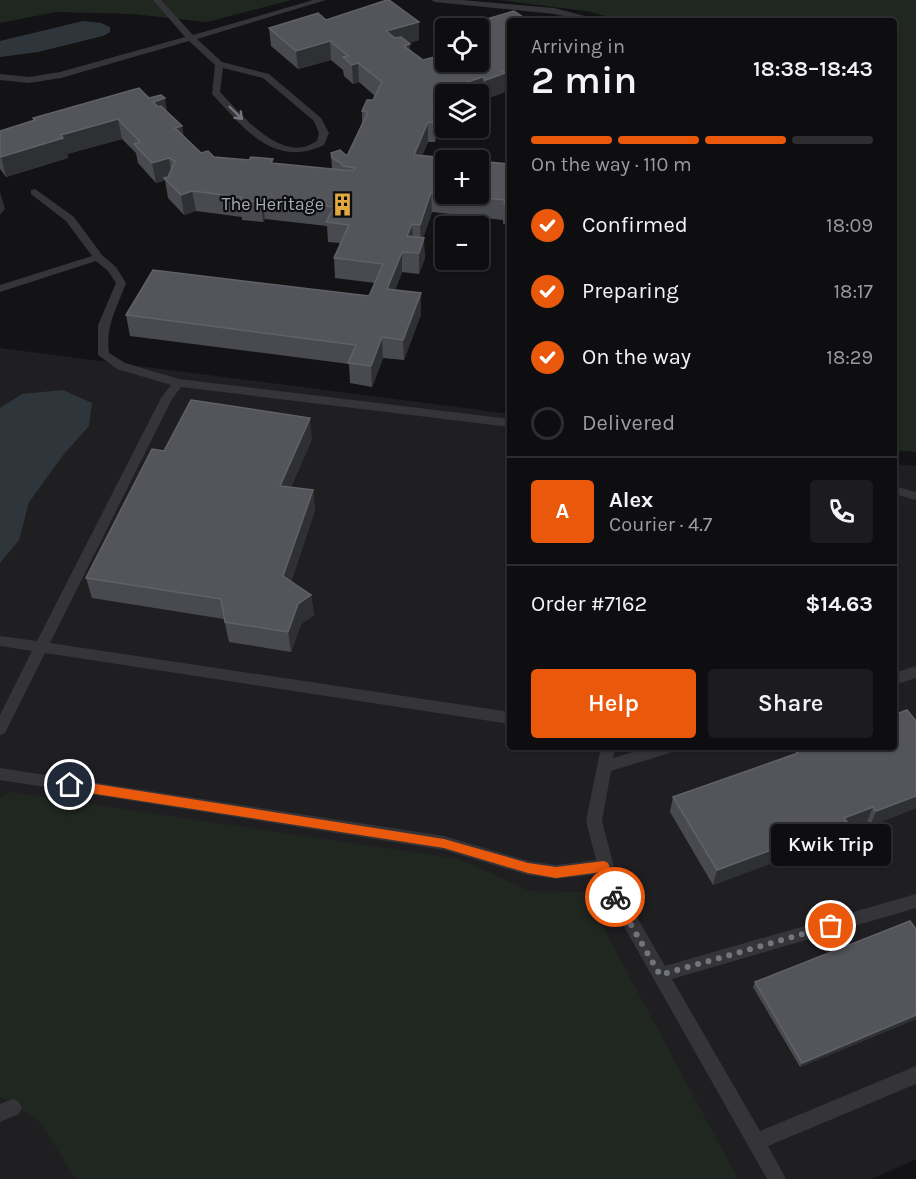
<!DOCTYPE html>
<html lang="en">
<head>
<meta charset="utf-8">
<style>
	body { margin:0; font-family:Karla,sans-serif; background:#1c1c1e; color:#f1f3f6; height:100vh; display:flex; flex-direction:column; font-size:22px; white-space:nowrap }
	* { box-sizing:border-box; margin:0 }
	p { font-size:20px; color:#9b9c9f }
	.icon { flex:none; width:33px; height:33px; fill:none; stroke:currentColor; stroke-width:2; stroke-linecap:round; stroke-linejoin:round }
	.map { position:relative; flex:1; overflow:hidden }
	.sheet { position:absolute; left:507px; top:18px; width:390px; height:732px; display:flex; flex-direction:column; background:#0e0e10; border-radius:6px; box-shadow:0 2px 4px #0004,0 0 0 2px #2e2e30 }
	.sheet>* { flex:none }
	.tools { position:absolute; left:435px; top:18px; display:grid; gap:12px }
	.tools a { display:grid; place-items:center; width:54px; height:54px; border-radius:6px; background:#0e0e10; box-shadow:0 2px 4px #0004,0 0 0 2px #2e2e30; font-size:30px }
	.pin { position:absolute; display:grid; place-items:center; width:51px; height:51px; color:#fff; margin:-26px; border:3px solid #fff; border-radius:50%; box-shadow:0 2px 6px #0007 }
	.courier { position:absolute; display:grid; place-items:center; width:60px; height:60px; margin:-30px; border:4px solid #ea580c; border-radius:50%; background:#fff; color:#222; box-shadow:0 2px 8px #0007 }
	.bubble { position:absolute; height:42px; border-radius:6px; background:#0e0e10; box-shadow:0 2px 4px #0004,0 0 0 2px #2e2e30; font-size:20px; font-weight:600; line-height:42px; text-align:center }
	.overview em { font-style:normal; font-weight:600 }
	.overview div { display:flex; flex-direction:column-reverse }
	.overview { display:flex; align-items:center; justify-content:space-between; height:102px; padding:0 24px }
	h1 { font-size:39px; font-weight:600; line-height:45px }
	.bar { display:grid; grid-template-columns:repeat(4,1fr); gap:9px 6px; align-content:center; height:72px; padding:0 24px }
	.bar i { height:8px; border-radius:4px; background:#2e2e30 }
	.bar .active { background:#ea580c }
	.bar p { grid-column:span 4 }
	.line { display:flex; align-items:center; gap:15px; padding:0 24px; border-top:2px solid #2e2e30 }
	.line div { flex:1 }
	.round { display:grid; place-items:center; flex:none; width:63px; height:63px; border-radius:6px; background:#1c1c1e }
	ol { padding:0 24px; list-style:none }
	li { display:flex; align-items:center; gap:18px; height:66px }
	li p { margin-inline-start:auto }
	li .icon { padding:6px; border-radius:50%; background:#ea580c; color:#fff; stroke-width:4 }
	li:last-child { color:#9b9c9f }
	li i { width:33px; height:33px; border:3px solid #2e2e30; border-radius:50% }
	.cta { display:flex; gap:12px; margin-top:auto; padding:12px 24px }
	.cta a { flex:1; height:69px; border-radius:6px; background:#ea580c; color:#fff; font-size:24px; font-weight:600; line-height:69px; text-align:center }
	.cta a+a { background:#1c1c1e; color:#f1f3f6 }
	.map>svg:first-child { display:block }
	.built { fill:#1f1f22 }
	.green { fill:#202721 }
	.water { fill:#2e363c }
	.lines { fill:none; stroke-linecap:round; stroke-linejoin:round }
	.lane { fill:#353539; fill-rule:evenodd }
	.wall { fill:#494a50 }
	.shaded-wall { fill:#2f3034 }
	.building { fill:#53555a; stroke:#606268; stroke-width:1.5 }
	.oneway { stroke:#73757d }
	.route { fill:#ea580c }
	.done { stroke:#73757c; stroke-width:6; stroke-dasharray:0 10.8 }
	.labels { text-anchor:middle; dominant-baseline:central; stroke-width:4.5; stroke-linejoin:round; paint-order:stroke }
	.far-poi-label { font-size:18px; fill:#a6aab4; stroke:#0e0e10; text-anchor:end }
</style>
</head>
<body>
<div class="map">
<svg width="916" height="1179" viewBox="0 0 916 1179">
	<rect width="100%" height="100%" fill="#131315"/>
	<polygon class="built" points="0,348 510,414 510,747 894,747 894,464 916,466 916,1159 872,1179 0,1179"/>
	<g class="green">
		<polygon points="0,0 292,0 207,22 132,14 56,12 0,23"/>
		<polygon points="499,0 916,0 916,452 894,450 894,21 624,21 586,11"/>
		<polygon points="9,792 459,859 530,891 584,892 738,1179 76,1179 38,1120 0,1097 0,798"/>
	</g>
	<g class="water">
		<polygon points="83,21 101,23 110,27 110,32 103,36 38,52 0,57 0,41"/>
		<polygon points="63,390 92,403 89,426 64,454 29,502 19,540 0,563 0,408 22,394"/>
	</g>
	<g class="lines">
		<g class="lane">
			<path d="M 153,0 L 161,0 L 193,35 L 313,0 L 326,0 L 197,39 L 222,62 L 269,74 L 321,118 L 329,133 L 324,145 C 273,169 244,128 212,94 L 215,65 L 189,41 L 61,78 L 29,83 L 0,80 L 0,74 L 29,77 L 60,72 L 185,37 ZM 223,68 L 263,78 L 314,121 L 319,133 L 317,141 C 313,143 308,146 304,147 C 273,154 238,111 220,92 Z"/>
			<polygon points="431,0 462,0 554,8 604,21 588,21 554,14 435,2"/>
			<path d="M 35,189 L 74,217 L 102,255 L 116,267 L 126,283 C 117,308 105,326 109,353 L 125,363 L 179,379 L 510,419 L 510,427 L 181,387 L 172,399 L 50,643 L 510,712 L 510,724 L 45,653 L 5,733 L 0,735 L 0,715 L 32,651 L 0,646 L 0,636 L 37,641 L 161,398 L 171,385 L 117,369 L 98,355 L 98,325 L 116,283 L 108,271 L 96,261 L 0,292 L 0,285 L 92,256 L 66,221 L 31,194 L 31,190 Z"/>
			<polygon points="894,486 916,492 916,500 894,494"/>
			<polygon points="916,666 916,678 894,685 894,673"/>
			<polygon points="601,747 615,747 613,758 650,747 678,747 676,751 611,771 602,821 619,886 665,966 916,894 916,908 672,979 760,1131 916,1066 916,1084 768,1146 786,1179 767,1179 605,893 599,874 556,879 528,875 444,850 0,780 0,768 444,836 528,861 556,865 596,860 586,821"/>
			<polygon points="13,1099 19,1102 22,1108 19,1114 0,1122 0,1104"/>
		</g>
	</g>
	<g class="wall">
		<polygon points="326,20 419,22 419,40 409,43 410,44 410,50 423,60 478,62 478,28 463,28 463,26 510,21 510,88 505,89 505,92 486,99 482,96 446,94 446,108 442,109 439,116 439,131 435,142 428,142 422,156 510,164 510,224 503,224 503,220 432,212 423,238 425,258 419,274 402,272 395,290 421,293 421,314 404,360 383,358 372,387 350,383 349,364 130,336 126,315 369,296 375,283 335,278 334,258 340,243 328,242 327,226 265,219 263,222 242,220 242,217 196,211 184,215 168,198 165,180 156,183 138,163 136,153 122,139 67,154 68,158 6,177 0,169 0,131 34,121 33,118 149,98 167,112 182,126 183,136 201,153 214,157 332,169 331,153 347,156 362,123 362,111 373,100 375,96 359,82 353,84 344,76 343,70 331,60 298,69 271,46 269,28"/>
		<polygon points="312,439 291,487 313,490 315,510 291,582 311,595 314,615 301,624 291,652 229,642 224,619 92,598 86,578 164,451"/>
		<polygon points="916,721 916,808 870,826 867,822 843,831 841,837 820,845 713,885 670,812 673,797 795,755 796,750"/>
		<polygon points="916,929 916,1019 800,1067 753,987 755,982"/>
	</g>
	<g class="shaded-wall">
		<polygon points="419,22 419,40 387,50 386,31"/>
		<polygon points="330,41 331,60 298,69 296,51"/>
		<polygon points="410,44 410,63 404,46"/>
		<polygon points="358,63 359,82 353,84 352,65"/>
		<polygon points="510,69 510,88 505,89 505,92 486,99 486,80 502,71"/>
		<polygon points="483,77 482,96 478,97 478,94 446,94 446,108 442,109 439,116 439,131 435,142 435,123 433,111 441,90"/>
		<polygon points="165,98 168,118 153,102"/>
		<polygon points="118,119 122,139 67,154 68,158 6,177 1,157 61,135"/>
		<polygon points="428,122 428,142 414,175 414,155"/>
		<polygon points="182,126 185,145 175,128"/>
		<polygon points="169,158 172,177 164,178 165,180 156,183 152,163"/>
		<polygon points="192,191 196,211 184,215 181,195"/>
		<polygon points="0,192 5,209 0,215"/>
		<polygon points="431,192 432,212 421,245 420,225"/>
		<polygon points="262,199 265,219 263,222 261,202"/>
		<polygon points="412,224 413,244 407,236"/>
		<polygon points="424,238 425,258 419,274 419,253"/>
		<polygon points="402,252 402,272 388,310 387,289"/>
		<polygon points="421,293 421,314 404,360 403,340"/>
		<polygon points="382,337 383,358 372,387 371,366"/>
		<polygon points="310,418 312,439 283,506 280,486"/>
		<polygon points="313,490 315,510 286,597 283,576"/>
		<polygon points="311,595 314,615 301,624 291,652 288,632 298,604"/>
		<polygon points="916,796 916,808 870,826 876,811"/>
		<polygon points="873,807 867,822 843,831 841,837 713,885 717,870"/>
		<polygon points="916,1015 916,1019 800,1067 802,1063"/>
	</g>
	<g class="building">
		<polygon points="387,0 389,0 419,22 386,31 395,38 401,37 410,44 404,46 423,60 446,54 446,62 478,62 478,42 484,41 478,37 478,28 467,28 463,26 514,11 529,21 510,21 510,69 502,71 505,73 486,80 483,77 441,90 433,111 439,112 435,123 428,122 414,155 473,160 446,160 446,194 478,194 478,161 510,164 510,204 504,204 505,200 431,192 420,225 412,224 407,236 424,238 419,253 402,252 387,289 421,293 403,340 382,337 371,366 348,363 356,345 126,315 153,270 369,296 383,264 334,258 349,225 326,222 334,207 262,199 261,202 240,200 241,197 192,191 181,195 164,178 168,177 175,161 169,158 152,163 134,144 140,142 118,119 61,135 63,138 1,157 0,156 0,131 35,120 33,118 139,88 149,98 161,95 165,98 153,102 158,107 161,106 182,126 175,128 201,153 208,151 214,157 249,160 251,157 273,159 271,163 353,171 355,168 343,166 341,163 332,158 331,153 340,150 347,156 368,112 362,111 367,100 373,100 382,82 358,63 352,65 343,57 348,56 330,41 296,51 269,28 318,13 326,20"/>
		<polygon points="191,400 310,418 280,486 313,490 283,576 311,595 298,604 288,632 225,622 221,599 86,578 152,449 164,451"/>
		<polygon points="907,710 916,721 916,796 876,811 873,807 844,818 847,822 825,830 717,870 673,797 798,753 796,750 806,747 894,747 894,715"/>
		<polygon points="910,921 916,929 916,1015 802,1063 755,982"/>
	</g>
	<defs><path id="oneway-shaft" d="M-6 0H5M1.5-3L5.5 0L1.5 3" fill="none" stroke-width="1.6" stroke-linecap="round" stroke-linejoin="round" transform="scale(1.5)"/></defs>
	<use class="oneway" href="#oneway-shaft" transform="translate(236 113) rotate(44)"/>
	<polygon class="route" points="70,780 444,839 528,863 556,867 604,861 608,863 621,897 615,902 611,900 601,872 556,878 528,873 444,848 70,790 65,785"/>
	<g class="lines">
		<polyline class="done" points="615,897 660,975 831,926"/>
	</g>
	<defs>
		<symbol id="building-bare" viewBox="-9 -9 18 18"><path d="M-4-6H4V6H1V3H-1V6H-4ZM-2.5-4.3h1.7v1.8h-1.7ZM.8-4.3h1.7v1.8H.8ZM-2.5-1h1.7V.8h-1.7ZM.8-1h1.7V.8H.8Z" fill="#e1a93f" stroke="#0e0e10" stroke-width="2.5" paint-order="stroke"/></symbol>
	</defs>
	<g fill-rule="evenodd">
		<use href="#building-bare" x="326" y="188" width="33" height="33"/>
	</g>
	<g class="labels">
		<g class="far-poi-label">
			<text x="324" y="204">The Heritage</text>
		</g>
	</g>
</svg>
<div class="tools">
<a><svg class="icon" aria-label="locate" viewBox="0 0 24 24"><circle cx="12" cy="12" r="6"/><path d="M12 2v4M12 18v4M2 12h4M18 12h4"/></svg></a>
<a><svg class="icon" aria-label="layers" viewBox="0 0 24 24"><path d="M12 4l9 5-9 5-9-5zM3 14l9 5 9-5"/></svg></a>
<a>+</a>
<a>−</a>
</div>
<div class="pin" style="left:831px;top:926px;background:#ea580c"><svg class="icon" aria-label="bag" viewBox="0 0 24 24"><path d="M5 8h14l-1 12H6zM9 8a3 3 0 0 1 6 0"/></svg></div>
<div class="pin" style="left:70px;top:785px;background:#1f2937"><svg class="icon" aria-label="home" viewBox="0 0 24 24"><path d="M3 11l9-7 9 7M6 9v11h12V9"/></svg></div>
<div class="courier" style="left:615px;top:897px"><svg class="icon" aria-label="bike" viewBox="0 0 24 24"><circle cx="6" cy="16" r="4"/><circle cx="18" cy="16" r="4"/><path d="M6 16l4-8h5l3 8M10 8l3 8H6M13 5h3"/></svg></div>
<div class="bubble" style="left:771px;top:824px;width:120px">Kwik Trip</div>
<section class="sheet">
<div class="overview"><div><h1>2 min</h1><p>Arriving in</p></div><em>18:38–18:43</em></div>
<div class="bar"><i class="active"></i><i class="active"></i><i class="active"></i><i></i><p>On the way · 110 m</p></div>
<ol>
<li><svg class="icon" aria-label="check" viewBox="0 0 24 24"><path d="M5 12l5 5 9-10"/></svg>Confirmed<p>18:09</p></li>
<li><svg class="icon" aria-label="check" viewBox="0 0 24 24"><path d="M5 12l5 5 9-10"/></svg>Preparing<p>18:17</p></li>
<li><svg class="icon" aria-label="check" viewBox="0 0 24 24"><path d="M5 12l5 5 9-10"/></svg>On the way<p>18:29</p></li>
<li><i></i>Delivered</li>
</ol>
<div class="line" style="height:108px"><b class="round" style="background:#ea580c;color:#fff">A</b><div><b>Alex</b><p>Courier · 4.7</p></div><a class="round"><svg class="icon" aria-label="phone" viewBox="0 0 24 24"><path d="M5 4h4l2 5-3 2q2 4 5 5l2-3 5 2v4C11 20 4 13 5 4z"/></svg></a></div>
<div class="line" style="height:78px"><div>Order #7162</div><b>$14.63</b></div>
<div class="cta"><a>Help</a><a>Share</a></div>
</section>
</div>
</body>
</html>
